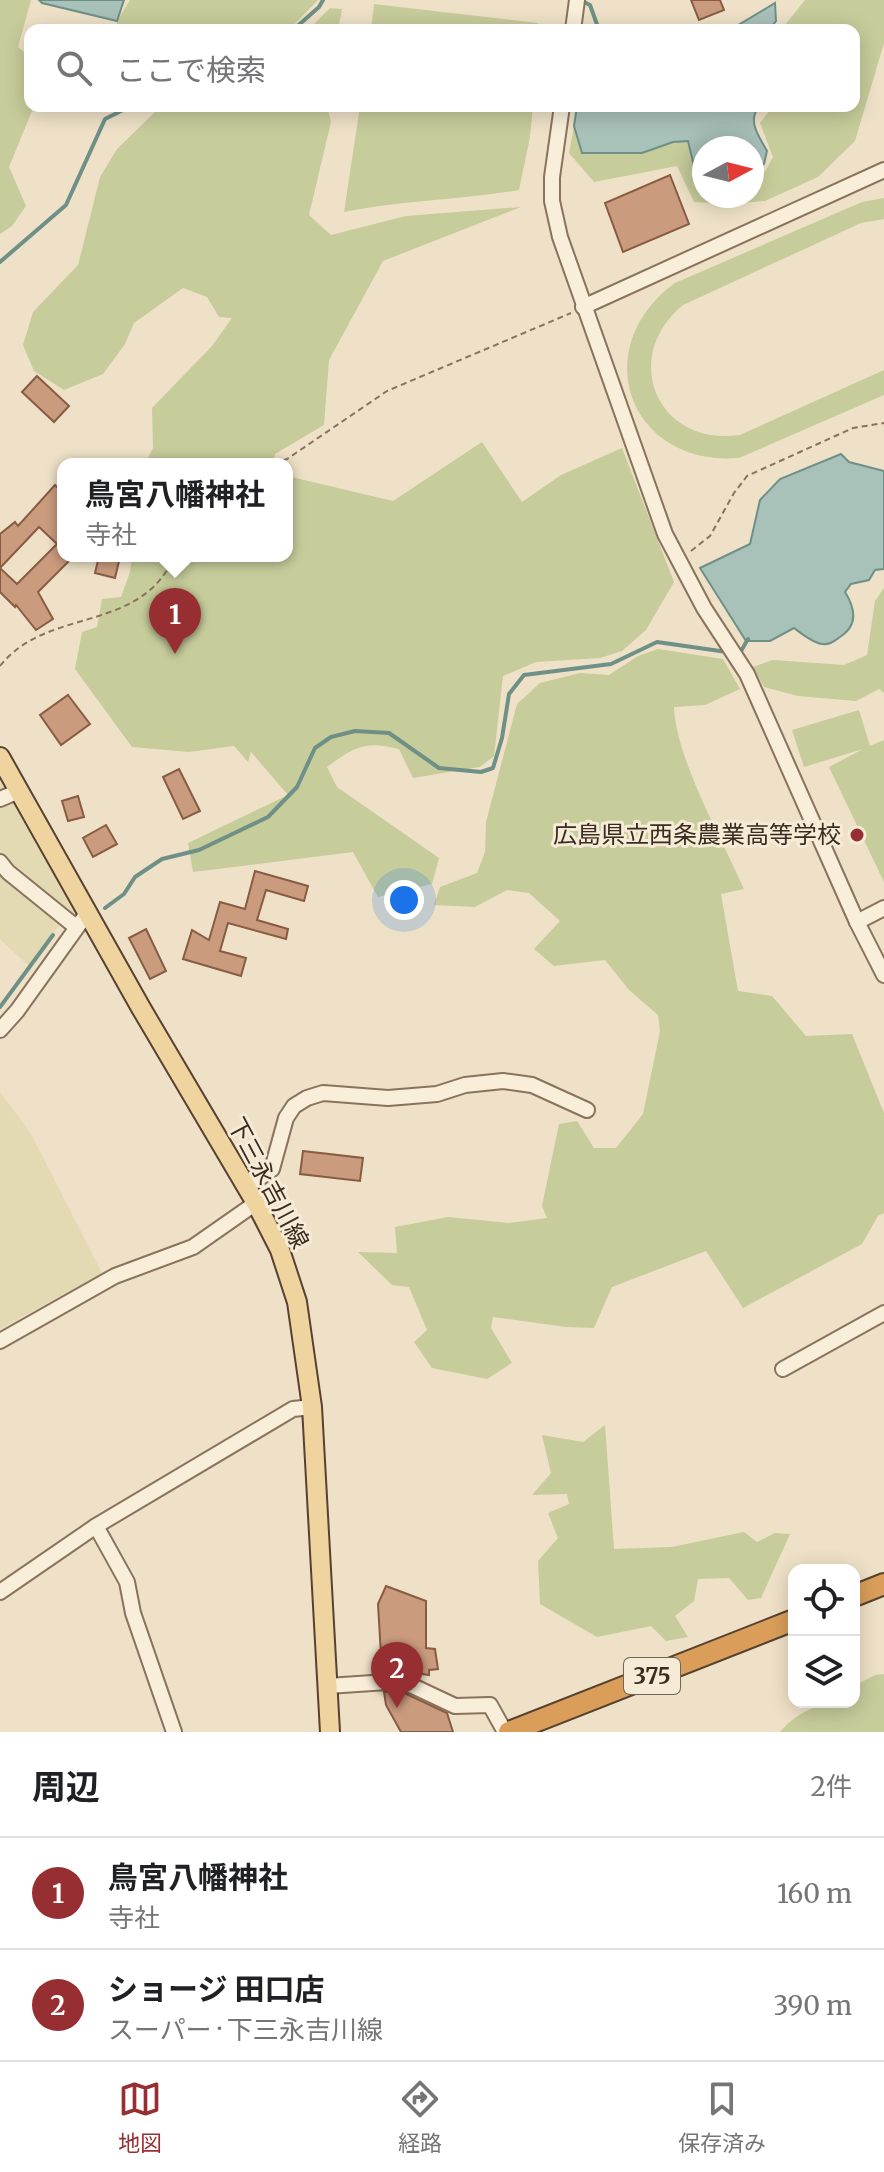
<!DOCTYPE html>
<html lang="ja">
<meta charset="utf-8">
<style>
:root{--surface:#fff;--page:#f6f6f6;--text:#202124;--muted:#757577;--line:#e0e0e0;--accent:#972e32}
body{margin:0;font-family:Merriweather,"Noto Sans JP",serif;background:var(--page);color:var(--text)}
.controls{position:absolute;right:24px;bottom:24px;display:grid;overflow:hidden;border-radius:16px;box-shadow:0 4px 20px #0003}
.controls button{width:72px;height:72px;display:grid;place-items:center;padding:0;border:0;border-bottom:2px solid var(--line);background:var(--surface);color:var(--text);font:40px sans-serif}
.compass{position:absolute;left:692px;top:136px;width:72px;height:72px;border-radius:50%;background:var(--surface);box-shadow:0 4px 20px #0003;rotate:83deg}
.you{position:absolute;left:404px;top:900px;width:28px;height:28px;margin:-20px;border:6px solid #fff;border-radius:50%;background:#1a73e8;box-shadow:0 0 0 12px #1a73e833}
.badge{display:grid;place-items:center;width:52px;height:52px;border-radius:50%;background:var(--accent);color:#fff;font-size:26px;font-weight:700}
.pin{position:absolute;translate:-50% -66px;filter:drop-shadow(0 2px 4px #0008)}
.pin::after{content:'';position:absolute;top:42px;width:28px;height:24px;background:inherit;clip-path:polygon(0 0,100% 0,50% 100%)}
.popup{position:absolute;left:57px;top:458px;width:236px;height:104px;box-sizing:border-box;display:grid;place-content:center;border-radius:16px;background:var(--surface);filter:drop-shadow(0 2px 6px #0005);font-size:26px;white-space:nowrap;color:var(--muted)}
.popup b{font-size:30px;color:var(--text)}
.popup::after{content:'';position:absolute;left:50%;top:100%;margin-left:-16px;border:16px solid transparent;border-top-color:var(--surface)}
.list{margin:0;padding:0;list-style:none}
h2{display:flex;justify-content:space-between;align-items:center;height:104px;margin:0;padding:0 32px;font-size:34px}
h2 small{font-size:26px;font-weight:400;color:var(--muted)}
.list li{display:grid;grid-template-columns:52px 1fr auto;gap:24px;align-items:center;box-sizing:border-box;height:112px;padding:0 32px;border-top:2px solid var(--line)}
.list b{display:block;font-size:30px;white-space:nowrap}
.list p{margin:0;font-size:26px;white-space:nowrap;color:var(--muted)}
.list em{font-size:26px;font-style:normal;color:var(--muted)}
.icon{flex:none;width:44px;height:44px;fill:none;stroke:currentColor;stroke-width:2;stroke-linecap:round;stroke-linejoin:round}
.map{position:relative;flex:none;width:884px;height:1732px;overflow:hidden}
.search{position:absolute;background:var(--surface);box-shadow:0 4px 20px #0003;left:24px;right:24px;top:24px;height:88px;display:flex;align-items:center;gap:20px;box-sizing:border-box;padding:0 28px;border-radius:16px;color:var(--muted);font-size:30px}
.sheet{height:328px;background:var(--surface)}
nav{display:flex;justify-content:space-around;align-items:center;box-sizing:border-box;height:112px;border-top:2px solid var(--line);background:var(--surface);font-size:22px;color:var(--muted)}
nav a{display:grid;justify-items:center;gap:4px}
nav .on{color:var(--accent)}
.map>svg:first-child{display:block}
.farmland{fill:#e3dab4}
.green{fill:#c7cc9b}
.water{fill:#a8c1b9;stroke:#6e9087;stroke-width:2}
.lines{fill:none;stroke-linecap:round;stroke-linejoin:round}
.stream{stroke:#6e9087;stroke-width:4}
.building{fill:#cb9b7e;stroke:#885c43;stroke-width:2}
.minor-casing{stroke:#89735c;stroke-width:18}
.major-casing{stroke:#574130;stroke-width:22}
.highway-casing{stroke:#574130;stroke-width:24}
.path{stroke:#89735c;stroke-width:2;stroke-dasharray:6 4;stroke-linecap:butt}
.minor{stroke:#f8eeda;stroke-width:14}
.major{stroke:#efd4a0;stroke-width:18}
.highway{stroke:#da9e5a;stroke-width:20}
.poi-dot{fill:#972e32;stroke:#f5ebd6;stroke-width:3}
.labels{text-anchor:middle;stroke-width:6;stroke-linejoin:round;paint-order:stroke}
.shield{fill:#f5ebd6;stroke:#726557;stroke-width:2}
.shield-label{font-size:22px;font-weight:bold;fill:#3a2c20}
.poi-label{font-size:24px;fill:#3a2c20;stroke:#f5ebd6;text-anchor:end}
.street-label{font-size:24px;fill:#3a2c20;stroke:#f5ebd6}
</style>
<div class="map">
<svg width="884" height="1732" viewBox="0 0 884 1732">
<rect width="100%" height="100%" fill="#eee1c7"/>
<g class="farmland">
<polygon points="0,768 80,909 57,928 30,967 0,939"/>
<polygon points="0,1092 30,1132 102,1273 0,1329"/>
</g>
<g class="green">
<polygon points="0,0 31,0 18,47 30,57 30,106 34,106 9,167 26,206 12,226 0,234"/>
<polygon points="130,0 318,0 289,30 117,30 117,21"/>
<polygon points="805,0 884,0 884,43 855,141 818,177 765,201 733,204 694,202 677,166 594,182 569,153 574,126 582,153 642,153 673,142 689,141 694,166 704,172 704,196 752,196 752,177 765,172 773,157 760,123 773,106 854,106 854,30 781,30"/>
<polygon points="374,4 538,23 538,30 371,30"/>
<polygon points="330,8 342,9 338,30 308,30"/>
<polygon points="185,106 327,106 331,122 309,215 331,235 406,216 521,207 383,261 329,360 324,425 275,454 273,464 145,464 153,448 152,408 212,346 232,318 219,317 207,297 183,288 134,323 125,344 103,374 64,390 34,371 23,345 33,312 78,265 100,177 117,149 158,109"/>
<path d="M360 106H533L530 137 519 190C461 200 402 200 344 212Z"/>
<path d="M884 198V219L861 223 683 305C619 358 658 447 740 435L884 370V395L739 458C629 467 586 348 675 283L862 202Z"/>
<path d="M482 442 522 502 561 475 622 448 674 582 646 630 622 651 600 658 536 662 503 676 494 756 480 767 413 778 399 749C365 740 354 747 327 767L337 787 439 858 432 884 378 897 353 852 193 872 188 843 288 795 251 752 248 762 234 746 189 752 132 747 75 669 82 632 97 627 102 599 121 597 130 572 132 556H287V476L393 501Z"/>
<polygon points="884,588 884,693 879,689 856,701 798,696 764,687 753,667 772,660 844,665 867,655 875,601"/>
<path d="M658 649 723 659 740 689 705 705 674 707C676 759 722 839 744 889L721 894 738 991 772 996 806 1036 852 1034 884 1113V1213L878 1216 862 1244 743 1308 706 1251 612 1287 594 1328 566 1327 493 1317 491 1328 512 1363 487 1379 432 1368 414 1342 427 1330 409 1287 392 1285 358 1252 397 1253 395 1227 448 1217 509 1223 547 1218 542 1206 559 1124 577 1121 594 1148H616L643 1114 660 1031 658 1015 629 990 605 960 554 966 534 949 560 921 529 893 507 890 475 907 434 905 440 887 477 873 485 852 486 822 517 704 540 683 580 673 609 675 638 656Z"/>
<polygon points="859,710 870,746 884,740 884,882 829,767 863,749 804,767 792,730"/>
<polygon points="605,1425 614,1549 672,1547 744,1532 757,1542 775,1533 790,1534 761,1598 748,1600 729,1578 698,1579 694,1601 675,1616 688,1637 666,1641 651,1626 597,1637 540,1604 538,1561 558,1538 548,1513 569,1504 567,1494 532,1495 551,1473 542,1435 583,1442"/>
<path d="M884 1674V1732H780C801 1708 823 1702 854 1702V1686L875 1675Z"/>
</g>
<g class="water">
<polygon points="39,0 124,0 117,21 42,3"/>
<polygon points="775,3 776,21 769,30 730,30"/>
<path d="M577 106H759C747 122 759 136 767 151L764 164 752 173V148H704V172L694 166 688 141 673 142 642 153H582L574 126Z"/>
<path d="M841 454 849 462 884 471V569L875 570 869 580 851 584 845 592C855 608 859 625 840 637 834 641 830 645 822 644 813 643 802 634 794 628L770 641H746L700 568 750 544 760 500 780 479Z"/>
</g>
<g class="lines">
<g class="stream">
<polyline points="580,0 590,5 599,30"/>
<polyline points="293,30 319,7 323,0"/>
<polyline points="0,262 66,205 105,119 131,106"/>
<polyline points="736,652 741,651 748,639"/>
<polyline points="105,908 124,894 135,877 162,859 199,850 268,817 297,787 315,748 331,737 355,731 389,733 439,768 481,772 493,768 502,738 509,694 524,675 611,664 657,642 727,652"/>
<polyline points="0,1007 53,935"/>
</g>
</g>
<g class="building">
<polygon points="691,0 720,0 724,10 699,20"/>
<polygon points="670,175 689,224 623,252 605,203"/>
<polygon points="37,376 69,406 54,422 22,392"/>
<polygon points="55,485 63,493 63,556 74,556 38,592 53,619 36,630 16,605 15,607 0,592 0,568 17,584 57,544 39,527 0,568 0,534 15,522 18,526"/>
<polygon points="99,556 119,561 115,578 95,573"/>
<polygon points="68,695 90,724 61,745 40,715"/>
<polygon points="179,769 200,811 183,819 163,777"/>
<polygon points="78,796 84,817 68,821 62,801"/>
<polygon points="106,825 117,844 93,857 83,838"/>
<polygon points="255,871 308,886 304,901 266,890 257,920 288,929 286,939 228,923 220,951 246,958 241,976 183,959 192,930 209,940 220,902 245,909"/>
<polygon points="146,929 166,971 150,979 129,938"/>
<polygon points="303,1151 363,1158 360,1181 300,1174"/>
<polygon points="386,1586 426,1601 426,1648 435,1649 438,1669 429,1670 429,1675 402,1671 382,1672 378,1604"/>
<polygon points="400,1691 447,1713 453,1732 401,1732 386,1705 384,1692"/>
</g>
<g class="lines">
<g class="minor-casing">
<g id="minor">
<polyline points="573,30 577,0"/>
<polyline points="562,106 552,177 552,201 560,237 665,534 704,608 747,674 857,922 884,975"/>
<polyline points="583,307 884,170"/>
<polyline points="0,799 19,791"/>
<polyline points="0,862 8,872 76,927"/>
<polyline points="857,922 884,908"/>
<polyline points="0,1030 17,1011 88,912"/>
<polyline points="247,1187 272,1169 286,1118 294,1106 307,1098 323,1093 388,1098 437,1094 465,1085 503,1081 532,1085 587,1110"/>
<polyline points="0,1341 115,1276 193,1247 256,1203"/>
<polyline points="783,1369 884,1313"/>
<polyline points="96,1526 127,1582 133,1613 174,1732"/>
<polyline points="0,1592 96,1526 293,1409 312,1407"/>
<polyline points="328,1686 402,1681 455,1706 490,1705 505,1732"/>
</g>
</g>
<g class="major-casing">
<polyline id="major" points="0,757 141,1008 256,1203 280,1250 297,1302 312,1407 330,1732"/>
</g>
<g class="highway-casing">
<g id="highway">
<polyline points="854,1596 884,1584"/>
<polyline points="509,1732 794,1620"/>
</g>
</g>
<g class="path">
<polyline points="274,464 287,459 387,391 571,313"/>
<polyline points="691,551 710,536 734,493 747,476 853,428 884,423"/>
<path d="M0 666C39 617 107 627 150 590 161 581 169 567 177 556"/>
</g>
<use href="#minor" class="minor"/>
<use href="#major" class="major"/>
<use href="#highway" class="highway"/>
</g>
<circle class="poi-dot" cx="857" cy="835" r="8"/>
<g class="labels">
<rect class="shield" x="624" y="1658" width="56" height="36" rx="6"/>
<g class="shield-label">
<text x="652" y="1684">375</text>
</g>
<g class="poi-label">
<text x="841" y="843">広島県立西条農業高等学校</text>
</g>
<g class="street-label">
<text transform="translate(268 1183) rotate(62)" y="8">下三永吉川線</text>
</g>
</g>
</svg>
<div class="controls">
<button><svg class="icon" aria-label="locate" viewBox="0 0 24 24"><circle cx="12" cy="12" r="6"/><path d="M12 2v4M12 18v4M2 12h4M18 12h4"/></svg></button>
<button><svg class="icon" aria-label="layers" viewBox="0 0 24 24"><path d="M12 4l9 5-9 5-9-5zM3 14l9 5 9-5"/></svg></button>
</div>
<svg class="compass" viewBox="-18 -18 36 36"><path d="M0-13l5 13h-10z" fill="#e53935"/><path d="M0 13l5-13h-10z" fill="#757577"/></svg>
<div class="you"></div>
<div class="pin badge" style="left:175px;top:654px">1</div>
<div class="popup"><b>鳥宮八幡神社</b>寺社</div>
<div class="pin badge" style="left:397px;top:1708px">2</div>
<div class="search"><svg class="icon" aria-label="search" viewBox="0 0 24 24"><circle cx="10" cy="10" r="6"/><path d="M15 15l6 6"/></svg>ここで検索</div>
</div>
<section class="sheet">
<h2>周辺<small>2件</small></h2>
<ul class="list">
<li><span class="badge">1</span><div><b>鳥宮八幡神社</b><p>寺社</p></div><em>160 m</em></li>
<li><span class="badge">2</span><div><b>ショージ 田口店</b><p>スーパー · 下三永吉川線</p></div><em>390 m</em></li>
</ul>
</section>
<nav>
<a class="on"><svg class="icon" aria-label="map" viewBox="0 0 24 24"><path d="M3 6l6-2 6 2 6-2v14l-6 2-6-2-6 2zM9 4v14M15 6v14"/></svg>地図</a>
<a><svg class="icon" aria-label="directions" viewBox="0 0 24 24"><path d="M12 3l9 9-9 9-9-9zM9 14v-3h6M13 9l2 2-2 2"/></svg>経路</a>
<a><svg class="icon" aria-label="saved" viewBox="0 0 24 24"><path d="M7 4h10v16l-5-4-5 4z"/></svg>保存済み</a>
</nav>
